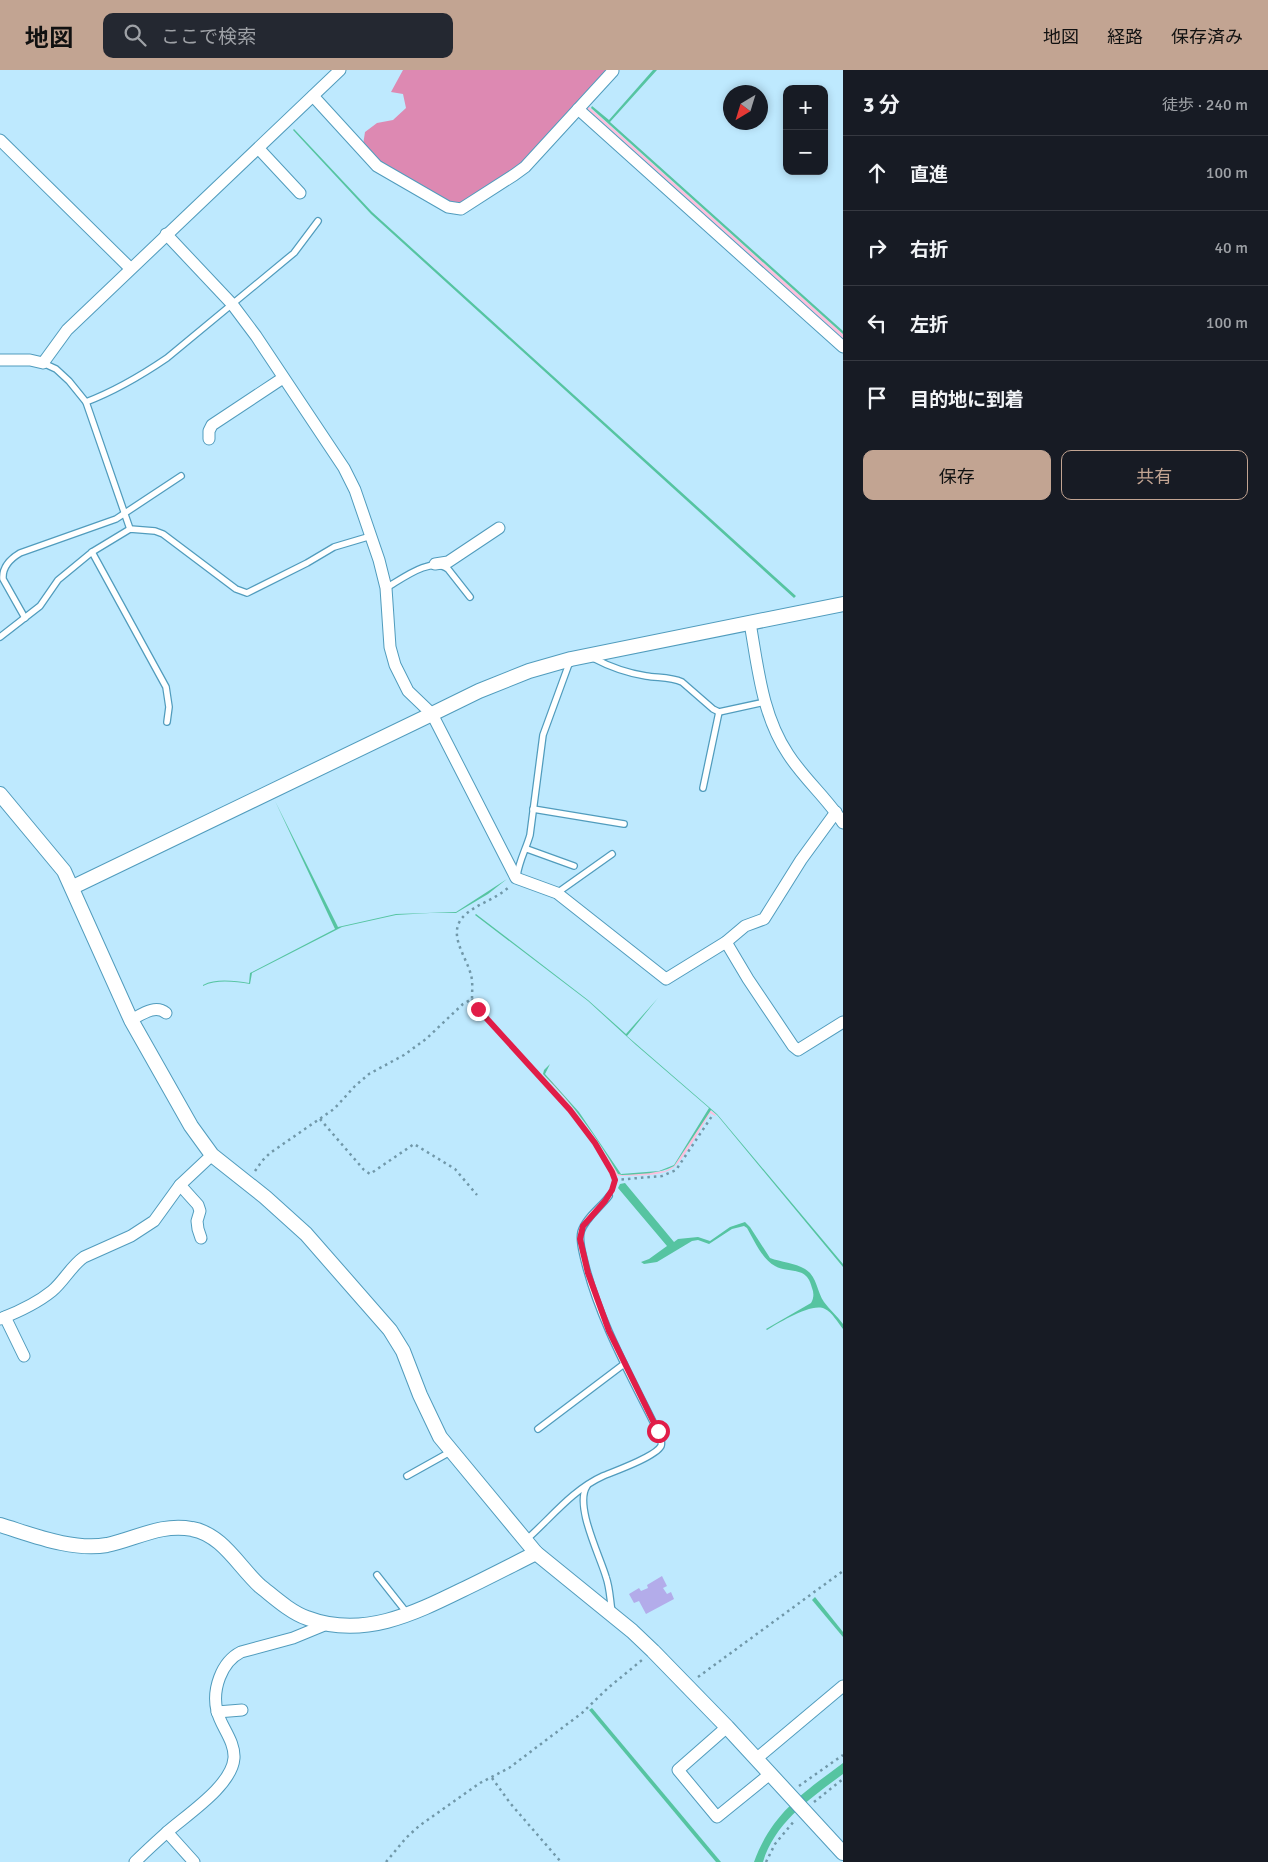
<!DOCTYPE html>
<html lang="ja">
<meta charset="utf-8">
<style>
:root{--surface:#171b24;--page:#242831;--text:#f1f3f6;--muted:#9ea1a6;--line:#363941;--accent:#c2a492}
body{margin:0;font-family:Signika,"Noto Sans JP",sans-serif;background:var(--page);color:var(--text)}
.controls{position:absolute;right:15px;top:15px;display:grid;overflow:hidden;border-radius:10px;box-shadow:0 2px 8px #0003}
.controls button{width:45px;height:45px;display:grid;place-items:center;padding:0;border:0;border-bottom:1px solid var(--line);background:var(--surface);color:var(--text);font:25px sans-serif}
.compass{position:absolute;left:723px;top:15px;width:45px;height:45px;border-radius:50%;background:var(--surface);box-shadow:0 2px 8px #0003;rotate:218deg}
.stop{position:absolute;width:15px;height:15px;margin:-11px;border:4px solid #e11d48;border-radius:50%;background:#fff}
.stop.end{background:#e11d48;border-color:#fff;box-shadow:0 1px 5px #0008}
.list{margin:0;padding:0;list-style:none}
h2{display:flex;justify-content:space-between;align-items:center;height:65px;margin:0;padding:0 20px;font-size:21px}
h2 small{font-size:16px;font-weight:400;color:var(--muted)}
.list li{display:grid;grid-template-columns:32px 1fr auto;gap:15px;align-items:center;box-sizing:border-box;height:75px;padding:0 20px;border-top:1px solid var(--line)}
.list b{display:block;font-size:19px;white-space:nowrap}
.list em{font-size:16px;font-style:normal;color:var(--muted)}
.actions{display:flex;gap:10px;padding:15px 20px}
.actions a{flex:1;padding:11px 0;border:1px solid var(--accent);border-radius:10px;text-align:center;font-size:18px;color:var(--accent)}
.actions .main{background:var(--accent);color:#111}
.icon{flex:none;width:28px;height:28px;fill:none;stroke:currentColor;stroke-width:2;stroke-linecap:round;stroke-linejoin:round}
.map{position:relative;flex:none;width:843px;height:1792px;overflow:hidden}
header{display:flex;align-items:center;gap:30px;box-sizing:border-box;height:70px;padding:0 25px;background:var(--accent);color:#111}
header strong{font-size:24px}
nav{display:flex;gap:28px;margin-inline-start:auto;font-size:18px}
.search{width:350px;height:45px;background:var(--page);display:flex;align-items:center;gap:12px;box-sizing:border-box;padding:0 18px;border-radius:10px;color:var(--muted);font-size:19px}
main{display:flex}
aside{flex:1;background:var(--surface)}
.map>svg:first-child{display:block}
.green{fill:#fcc0dc}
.forest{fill:#dd89b2}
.water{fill:#56c4a1}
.building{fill:#b3acea}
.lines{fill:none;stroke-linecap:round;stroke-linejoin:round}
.service-casing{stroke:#519cbd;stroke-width:8}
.minor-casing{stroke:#519cbd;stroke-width:13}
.tertiary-casing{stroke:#519cbd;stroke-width:16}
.path{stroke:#7198a9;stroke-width:2.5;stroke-dasharray:2.5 4;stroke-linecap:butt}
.service{stroke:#fff;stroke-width:5.5}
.minor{stroke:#fff;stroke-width:11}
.tertiary{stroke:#fff;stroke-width:14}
.route{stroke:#e11d48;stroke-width:6}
</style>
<header>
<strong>地図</strong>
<div class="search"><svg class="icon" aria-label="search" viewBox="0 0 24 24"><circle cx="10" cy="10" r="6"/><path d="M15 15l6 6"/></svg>ここで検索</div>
<nav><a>地図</a><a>経路</a><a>保存済み</a></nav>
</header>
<main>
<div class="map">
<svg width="843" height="1792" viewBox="0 0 843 1792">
<rect width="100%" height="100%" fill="#bee9fe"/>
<g class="green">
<polygon points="587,35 843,264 843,272 586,40 585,37"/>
<path d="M543 1004C550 1008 558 1019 564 1026 585 1050 602 1076 618 1104L622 1105 665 1101 674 1096 710 1040 716 1045 715 1046 710 1043C702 1056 682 1094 670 1100 655 1107 635 1105 619 1106L616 1105C600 1066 571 1035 543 1004Z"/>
</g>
<polygon class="forest" points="403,0 608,0 519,96 460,135 453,133 382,95 363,75 365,62 377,53 393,50 406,38 403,24 391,22"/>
<g class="water">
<polygon points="653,0 657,0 610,52 843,261 843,264 591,38 592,36 609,50"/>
<polygon points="294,59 372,142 796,526 794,528 371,144 293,60"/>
<path d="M275 731 338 857 396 844 456 842 507 809 488 824 456 843H430L396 845 342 857 252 903 250 914C235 912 217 909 203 916V915C216 908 235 911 249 913L250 903 335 859Z"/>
<path d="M476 844 588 930 626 964 658 928 725 879 658 928 627 966 717 1044 843 1194V1197L717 1045 711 1040 674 1096C659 1104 640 1104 622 1105L618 1104C597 1067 573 1034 543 1004L544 1000 550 994 545 1004 579 1042 621 1104 659 1101 674 1095 709 1038 636 975 588 931 475 845Z"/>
<path d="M625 1113 674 1172 678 1169 698 1167 710 1171 730 1157 745 1152 750 1157 770 1188C781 1192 795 1193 805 1199 817 1206 817 1222 824 1232 830 1240 837 1246 843 1254V1259C838 1253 832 1242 825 1239 812 1232 779 1253 767 1260L766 1259 811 1233C814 1228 814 1223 812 1218 807 1195 789 1204 775 1196 762 1189 754 1170 747 1158L744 1156 732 1159 709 1174 698 1170 692 1171 657 1192 644 1194 641 1192 649 1189 667 1176 618 1118 620 1114Z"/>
<polygon points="815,1527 843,1562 843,1567 812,1530"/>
<polygon points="592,1638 721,1792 716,1792 589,1640"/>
<path d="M843 1693V1704C811 1728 775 1752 763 1792H754C772 1743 803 1723 843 1693Z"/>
</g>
<polygon class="building" points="662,1506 667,1516 663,1518 667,1524 671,1522 674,1529 646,1544 639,1531 634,1533 629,1524 639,1518 641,1521 648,1518 647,1515"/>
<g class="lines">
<g class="service-casing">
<g id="service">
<polyline points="43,293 56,299 69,311 86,332 130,459"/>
<path d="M86 332C115 321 142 305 167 288L294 183 318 151"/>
<polyline points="92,482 166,617 169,637 167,652"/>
<path d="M386 518C402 509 431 486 448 499L470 527"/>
<path d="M25 548 3 509C2 497 10 489 20 483L116 449 181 406"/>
<polyline points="0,567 40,536 58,510 92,482 130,459 155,461 163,464 236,519 247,523 307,493 334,477 371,466"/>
<path d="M593 588C610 597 627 603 646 606 658 608 671 607 682 612L713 639 719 642 765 632"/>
<polyline points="703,718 719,642"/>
<polyline points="533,739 624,754"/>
<polyline points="527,779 574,796"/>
<path d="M517 806C519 791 526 779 530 765L543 665 570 591"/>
<polyline points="557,823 612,784"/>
<polyline points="538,1359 624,1294"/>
<polyline points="407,1406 450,1382"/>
<path d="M587 1416C574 1435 600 1486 606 1507 610 1518 610 1530 612 1542"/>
<path d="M526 1470C550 1449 572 1420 603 1406 615 1401 655 1387 661 1376 662 1373 661 1371 661 1368 633 1310 599 1252 584 1189 582 1180 579 1171 581 1162 585 1148 601 1137 609 1126"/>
<polyline points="377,1505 407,1543"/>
</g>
</g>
<g class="minor-casing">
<g id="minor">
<polyline points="313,26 377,96 448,137 461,139 514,105 525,97 613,1 612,0"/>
<polyline points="578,39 843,277"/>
<polyline points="0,70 130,198"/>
<polyline points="259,79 300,123"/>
<polyline points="166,164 232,234 256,266 344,398 355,420 379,490 386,518 390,577 395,595 408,621 432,644 516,808 557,823 666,909 726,872 745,856 764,849 801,790 836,742"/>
<polyline points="0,290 30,290 43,293 67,260 340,0"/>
<polyline points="209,369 209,361 212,355 283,308"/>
<polyline points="435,494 448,492 499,458"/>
<path d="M750 553C758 598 762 645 788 684 804 709 827 728 843 753"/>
<polyline points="726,872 748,909 793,976 798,980 843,952"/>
<path d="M131 950C141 945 155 934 166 943"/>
<polyline points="180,1115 198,1135 200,1141 197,1151 198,1159 201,1168"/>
<polyline points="5,1247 24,1286"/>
<path d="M0 1249C18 1242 36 1234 52 1221 64 1211 71 1196 84 1187L131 1166 154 1151 180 1115 212 1085"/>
<polyline points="217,1642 242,1640"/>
<polyline points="727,1657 678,1700 717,1747 770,1704"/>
<polyline points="756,1689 843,1616"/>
<polyline points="167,1762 194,1792"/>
<path d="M135 1792C145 1782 156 1772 166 1763 186 1745 232 1716 234 1688 235 1671 221 1657 217 1641 212 1620 221 1592 241 1582L293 1568 327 1554"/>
</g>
</g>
<g class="tertiary-casing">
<g id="tertiary">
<polyline points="0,724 64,801 131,950 191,1056 212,1085 265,1127 306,1164 390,1260 403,1281 420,1325 440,1367 536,1483 632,1561 653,1581 727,1657 843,1783"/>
<polyline points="73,817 432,644 479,621 529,601 571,589 843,534"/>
<path d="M0 1455C33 1465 72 1481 107 1475 136 1469 161 1453 192 1459 222 1464 239 1497 260 1516 274 1527 290 1542 307 1548 362 1569 413 1544 462 1520 487 1508 512 1495 536 1483"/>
</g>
</g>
<g class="path">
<path d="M472 929 478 939C491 954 503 968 516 982 536 1003 624 1091 613 1118"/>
<polyline points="320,1049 364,1100 370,1104 414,1074 455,1099 477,1125"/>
<path d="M255 1101 262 1091 270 1083 334 1039 355 1016 369 1004 404 985 426 969 463 934 472 929C472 921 473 912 471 905 466 885 445 862 466 844 479 833 496 829 509 817"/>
<polyline points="615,1110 662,1106 676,1100 712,1046"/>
<polyline points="698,1607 843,1501"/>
<polyline points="492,1708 510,1733 561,1792"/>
<polyline points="799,1716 843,1685"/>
<polyline points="814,1732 843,1709"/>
<polyline points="386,1792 406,1768 419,1756 480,1713 509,1698 582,1643 608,1618 642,1590"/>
<polyline points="766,1792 775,1774 795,1750"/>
</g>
<use href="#service" class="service"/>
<use href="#minor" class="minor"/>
<use href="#tertiary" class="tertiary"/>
</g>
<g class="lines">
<polyline class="route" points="478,939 570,1040 595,1073 612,1102 615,1110 612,1120 605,1131 583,1156 580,1169 588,1203 609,1261 658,1361"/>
</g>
</svg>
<div class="controls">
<button>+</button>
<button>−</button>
</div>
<svg class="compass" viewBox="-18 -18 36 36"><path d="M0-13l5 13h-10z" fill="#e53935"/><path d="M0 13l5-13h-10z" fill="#9ea1a6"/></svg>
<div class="stop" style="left:658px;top:1361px"></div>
<div class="stop end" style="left:478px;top:939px"></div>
</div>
<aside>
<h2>3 分<small>徒歩 · 240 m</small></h2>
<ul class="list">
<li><svg class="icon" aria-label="ahead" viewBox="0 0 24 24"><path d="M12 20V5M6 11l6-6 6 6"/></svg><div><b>直進</b></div><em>100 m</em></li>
<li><svg class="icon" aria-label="right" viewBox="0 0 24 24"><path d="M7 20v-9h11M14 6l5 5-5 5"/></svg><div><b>右折</b></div><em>40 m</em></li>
<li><svg class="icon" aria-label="left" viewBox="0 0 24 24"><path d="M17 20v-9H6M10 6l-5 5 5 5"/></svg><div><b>左折</b></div><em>100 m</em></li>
<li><svg class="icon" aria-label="arrive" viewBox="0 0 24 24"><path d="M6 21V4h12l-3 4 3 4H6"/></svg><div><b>目的地に到着</b></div></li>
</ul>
<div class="actions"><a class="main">保存</a><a>共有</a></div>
</aside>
</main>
